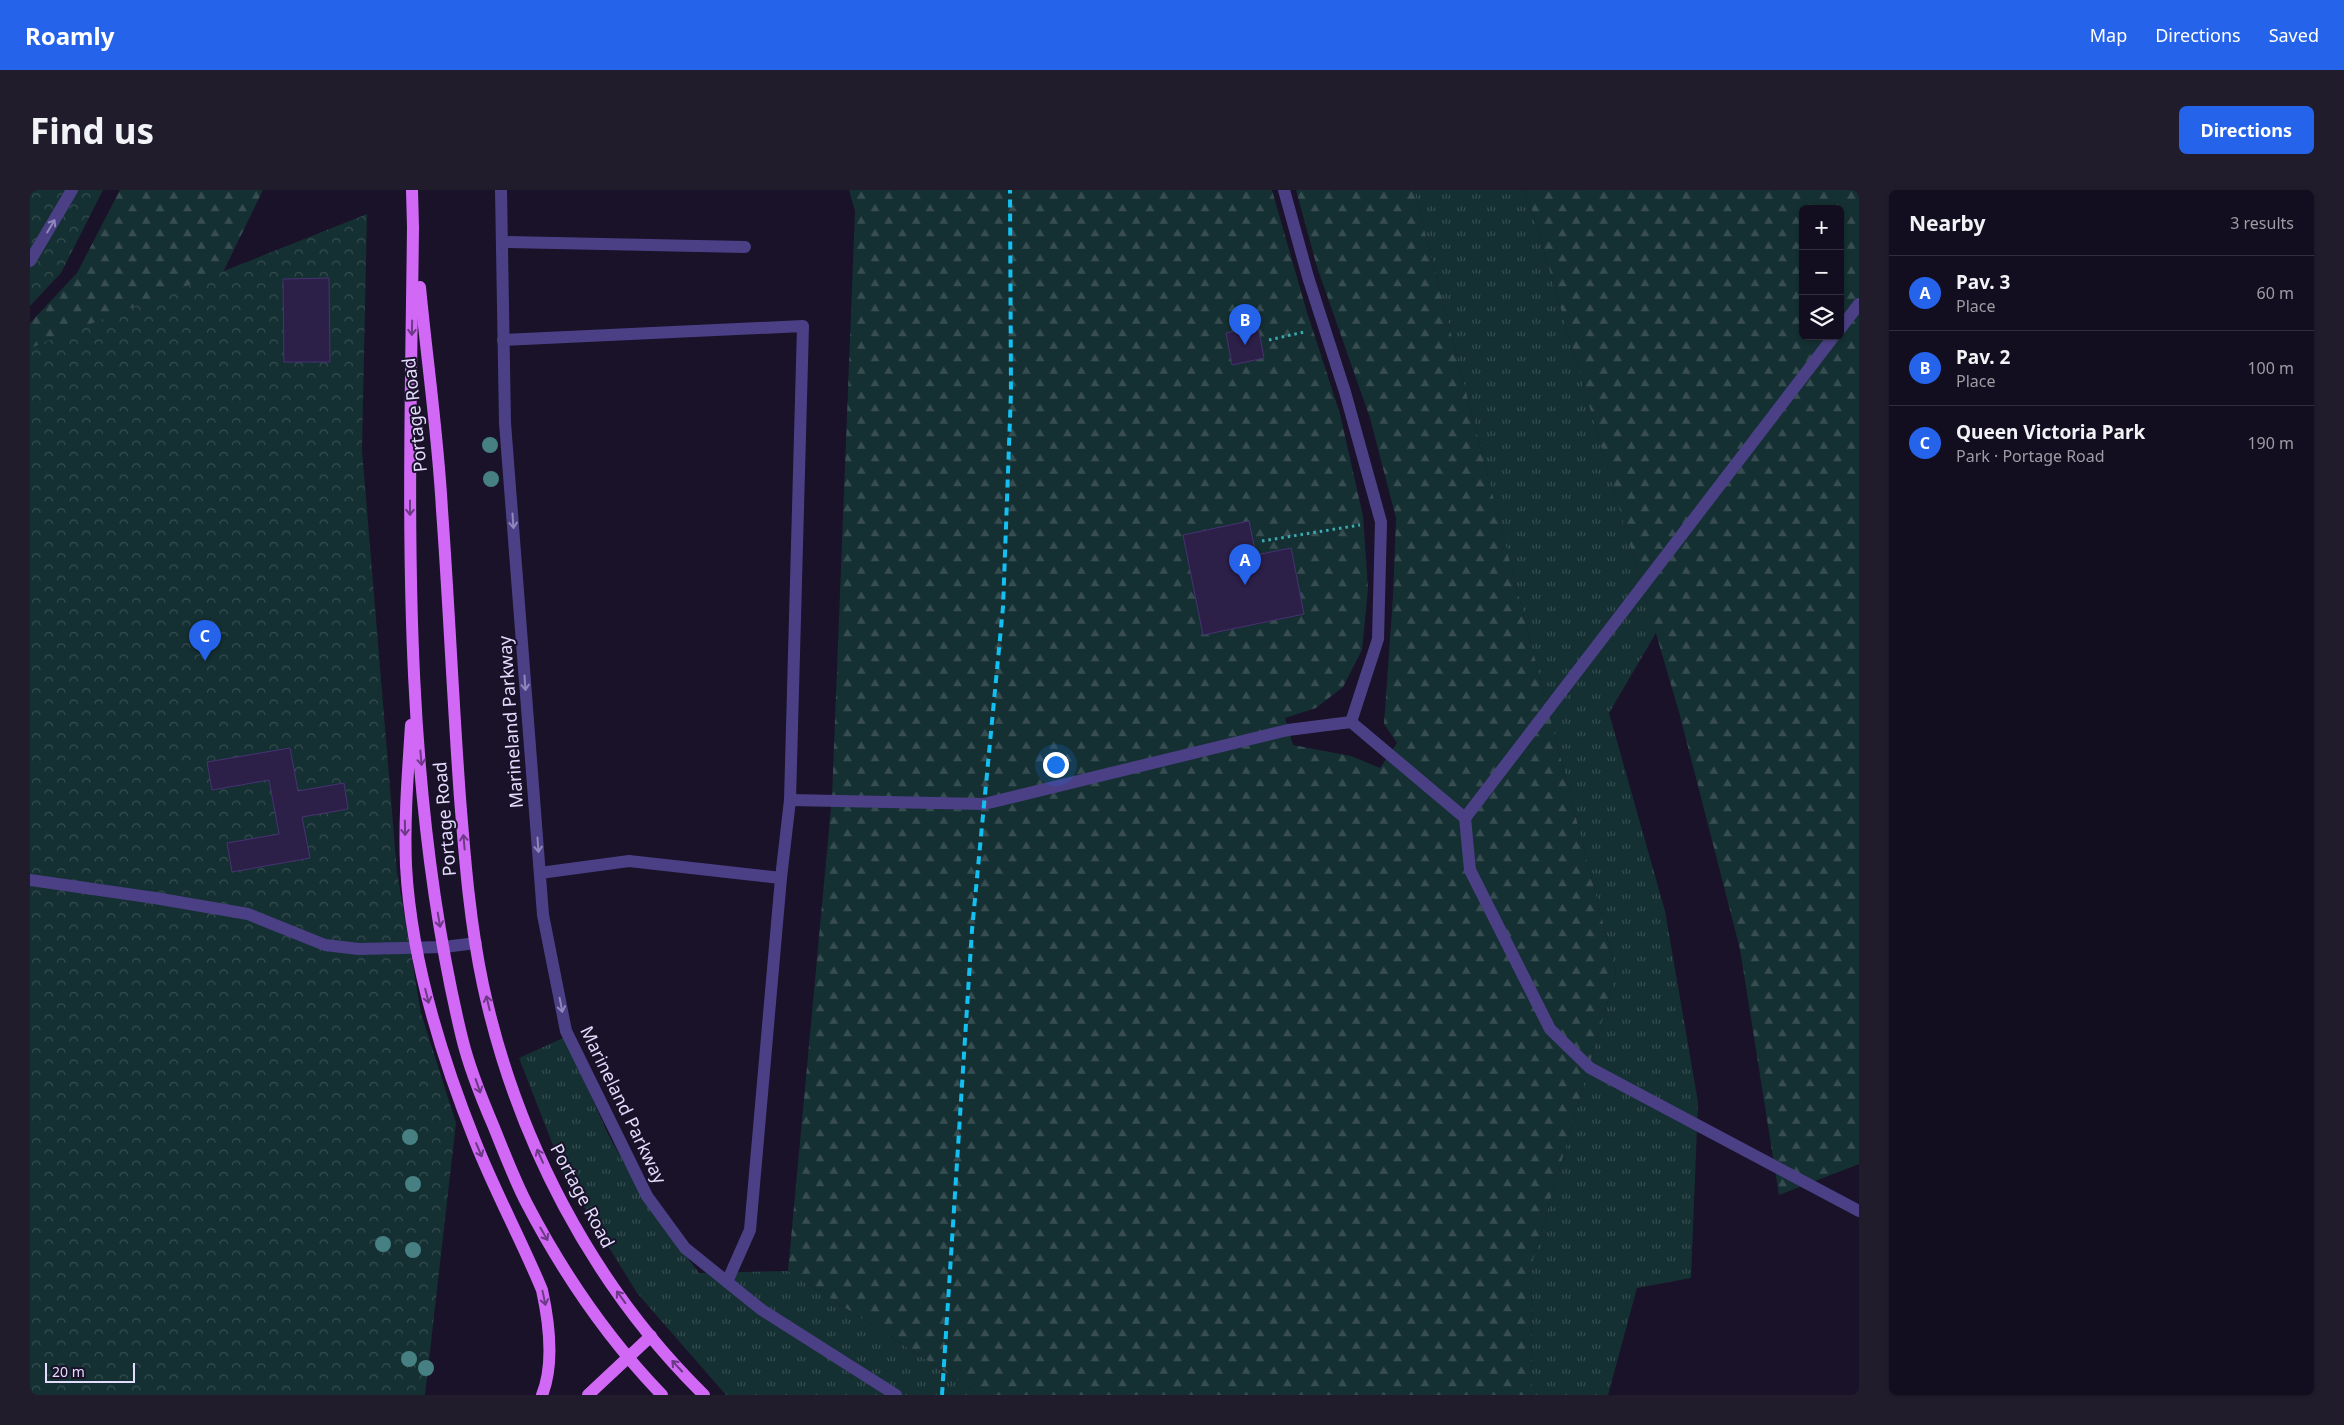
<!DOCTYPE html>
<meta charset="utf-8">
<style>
:root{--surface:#130e1f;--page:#201c2c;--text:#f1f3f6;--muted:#9d9ca4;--line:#322e3d;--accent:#2563eb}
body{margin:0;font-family:"Noto Sans",sans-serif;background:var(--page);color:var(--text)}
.controls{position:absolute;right:15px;top:15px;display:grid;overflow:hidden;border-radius:8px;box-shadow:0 1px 4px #0004}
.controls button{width:45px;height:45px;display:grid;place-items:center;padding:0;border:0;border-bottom:1px solid var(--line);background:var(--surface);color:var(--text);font:25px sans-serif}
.scale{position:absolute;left:15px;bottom:12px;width:90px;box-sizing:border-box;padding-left:5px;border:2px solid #e3dcfd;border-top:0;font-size:14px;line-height:18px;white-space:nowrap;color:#e3dcfd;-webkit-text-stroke:4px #191229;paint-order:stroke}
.you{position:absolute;left:1025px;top:574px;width:18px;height:18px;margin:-12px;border:4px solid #fff;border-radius:50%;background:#1a73e8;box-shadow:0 0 0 8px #1a73e833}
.badge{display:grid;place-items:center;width:32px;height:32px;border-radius:50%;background:var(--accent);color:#fff;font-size:16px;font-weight:700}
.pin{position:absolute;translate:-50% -41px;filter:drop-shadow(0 1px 2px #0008)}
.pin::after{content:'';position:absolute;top:26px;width:18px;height:15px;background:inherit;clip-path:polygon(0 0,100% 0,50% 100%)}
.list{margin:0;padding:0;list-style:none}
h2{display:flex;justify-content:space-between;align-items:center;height:65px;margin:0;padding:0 20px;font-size:21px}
h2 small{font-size:16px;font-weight:400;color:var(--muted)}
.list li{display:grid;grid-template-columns:32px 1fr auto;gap:15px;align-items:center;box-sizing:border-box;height:75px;padding:0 20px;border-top:1px solid var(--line)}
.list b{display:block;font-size:19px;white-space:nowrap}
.list p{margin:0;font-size:16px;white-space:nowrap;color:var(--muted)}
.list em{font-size:16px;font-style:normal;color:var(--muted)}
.icon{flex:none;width:28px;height:28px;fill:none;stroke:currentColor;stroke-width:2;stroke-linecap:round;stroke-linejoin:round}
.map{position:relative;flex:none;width:1829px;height:1205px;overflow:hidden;border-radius:8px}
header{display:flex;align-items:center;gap:30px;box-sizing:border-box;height:70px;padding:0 25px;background:var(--accent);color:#fff}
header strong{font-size:24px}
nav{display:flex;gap:28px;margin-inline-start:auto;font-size:18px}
.intro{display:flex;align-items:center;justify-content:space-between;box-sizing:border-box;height:120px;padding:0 30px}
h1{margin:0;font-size:35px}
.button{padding:12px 22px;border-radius:8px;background:var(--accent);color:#fff;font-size:18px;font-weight:700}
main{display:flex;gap:30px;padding:0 30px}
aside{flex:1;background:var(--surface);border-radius:8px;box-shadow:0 1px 4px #0004}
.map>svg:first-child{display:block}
.grass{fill:url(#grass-tufts)}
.forest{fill:url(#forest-firs);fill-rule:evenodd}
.park{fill:url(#park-crowns)}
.building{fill:#2c1f48;stroke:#473373}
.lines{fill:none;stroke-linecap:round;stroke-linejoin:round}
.path{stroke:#38adb4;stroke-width:3;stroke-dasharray:2.5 4;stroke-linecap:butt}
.minor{stroke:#4b4085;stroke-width:12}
.major{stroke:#d269f6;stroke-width:12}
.rail{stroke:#14c0f1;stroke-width:4;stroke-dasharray:8 6;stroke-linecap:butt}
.tree{fill:#468082}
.oneway{stroke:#8f86bb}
.oneway2{stroke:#6c3985}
.labels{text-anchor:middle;stroke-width:4;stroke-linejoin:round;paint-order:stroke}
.street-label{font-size:18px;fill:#e3dcfd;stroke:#191229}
</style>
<header>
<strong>Roamly</strong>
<nav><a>Map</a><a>Directions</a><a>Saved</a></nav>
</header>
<div class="intro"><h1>Find us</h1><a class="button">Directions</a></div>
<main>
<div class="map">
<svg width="1829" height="1205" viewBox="0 0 1829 1205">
<defs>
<pattern id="grass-tufts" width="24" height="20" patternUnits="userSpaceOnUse" patternTransform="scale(1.25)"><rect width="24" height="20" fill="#153032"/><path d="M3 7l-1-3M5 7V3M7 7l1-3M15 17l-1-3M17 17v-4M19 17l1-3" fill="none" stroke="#374d51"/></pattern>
<pattern id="forest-firs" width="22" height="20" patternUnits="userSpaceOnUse" patternTransform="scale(1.25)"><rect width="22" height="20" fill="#153032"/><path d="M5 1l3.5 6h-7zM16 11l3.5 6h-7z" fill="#374d51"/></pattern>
<pattern id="park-crowns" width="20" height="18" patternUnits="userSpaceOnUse" patternTransform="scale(1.25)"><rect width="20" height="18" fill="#153032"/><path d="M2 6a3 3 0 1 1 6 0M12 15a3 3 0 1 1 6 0" fill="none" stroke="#374d51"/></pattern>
</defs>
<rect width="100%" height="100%" fill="#191229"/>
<g class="grass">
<polygon points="1384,0 1496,0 1626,443 1579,523 1635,721 1668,912 1661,1088 1607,1098 1578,1205 1502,1205 1501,1077 1586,783"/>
<polygon points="535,847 578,944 620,1019 669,1083 758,1081 951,1205 696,1205 607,1103 535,986 489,868"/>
</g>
<g class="forest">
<polygon points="90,0 233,0 180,109 0,355 0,133 47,83"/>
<path d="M819 0H1242L1276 119 1310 224 1333 326 1338 399 1332 460 1313 497 1286 518 1255 528 1263 555 1321 566 1350 578 1367 553 1354 534 1363 406 1366 328 1340 228 1287 77 1266 0H1384L1586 783 1501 1077 1502 1205H951L758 1081 802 607 825 21ZM1227 136 1234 168 1202 175 1196 143ZM1219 332 1226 365 1261 358 1274 424 1173 445 1153 345Z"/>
<path d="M1496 0H1829V974L1749 1005 1710 759 1649 522ZM1773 19H1810V146H1773Z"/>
</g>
<g class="park">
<polygon points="0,0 73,0 31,83 0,116"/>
<polygon points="337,24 332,260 367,682 391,823 426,933 395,1205 0,1205 0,158"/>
</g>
<g class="building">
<polygon points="299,88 300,172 254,172 253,89"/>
<polygon points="1228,136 1234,168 1202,175 1196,143"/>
<polygon points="1219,331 1226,365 1261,358 1274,424 1173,445 1153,345"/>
<polygon points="260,558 268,601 314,593 318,619 272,627 280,668 202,682 197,653 249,644 239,590 182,600 177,572"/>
</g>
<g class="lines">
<g class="path">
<polyline points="1239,150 1274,142"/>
<polyline points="1232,351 1330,335"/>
</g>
<g class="minor">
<polyline points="471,0 475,233 513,725 536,841 617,1006 655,1058 732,1120 866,1205"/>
<polyline points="1254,0 1278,87 1315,202 1351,332 1348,449 1321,532"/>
<polyline points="472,52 715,57"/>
<polyline points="0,71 42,0"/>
<polyline points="1810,139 1829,114"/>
<polyline points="473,150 773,136 760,610 751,688 720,1040 697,1092"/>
<polyline points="760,610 954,614 1258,540 1321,532 1435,628 1440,680 1520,839 1560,878 1829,1021"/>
<polyline points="1435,628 1804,146"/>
<polyline points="510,683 599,671 751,688"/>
<polyline points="0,690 125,708 218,724 295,755 329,759 414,757 446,753"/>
</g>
<g class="major">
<path d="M382 0 383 37C380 307 368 583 432 848 439 877 451 907 463 935 474 962 484 989 497 1014 533 1083 578 1149 632 1205"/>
<path d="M390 97C397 171 408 245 412 320 419 416 423 512 430 608 435 671 440 734 453 795 486 948 562 1095 674 1205"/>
<path d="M381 535C378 582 374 629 376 676 381 767 411 866 445 951 465 1002 491 1049 512 1100 519 1132 525 1173 512 1205"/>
<polyline points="558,1205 621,1146"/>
</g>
<polyline class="rail" points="912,1205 942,740 973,417 981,202 980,0"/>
</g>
<g class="tree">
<circle cx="460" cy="255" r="8"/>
<circle cx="461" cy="289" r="8"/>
<circle cx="380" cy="947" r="8"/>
<circle cx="383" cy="994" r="8"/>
<circle cx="353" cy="1054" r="8"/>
<circle cx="383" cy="1060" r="8"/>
<circle cx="379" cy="1169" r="8"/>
<circle cx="396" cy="1178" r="8"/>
</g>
<defs><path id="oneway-shaft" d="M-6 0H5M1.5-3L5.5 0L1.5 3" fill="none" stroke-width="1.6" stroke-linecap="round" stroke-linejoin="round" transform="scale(1.25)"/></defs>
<g class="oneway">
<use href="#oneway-shaft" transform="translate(21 36) rotate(-59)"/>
<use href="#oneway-shaft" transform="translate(483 331) rotate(86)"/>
<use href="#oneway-shaft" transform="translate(495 493) rotate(86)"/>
<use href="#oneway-shaft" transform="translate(508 655) rotate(86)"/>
<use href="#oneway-shaft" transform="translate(531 815) rotate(79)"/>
</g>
<g class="oneway2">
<use href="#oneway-shaft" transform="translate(382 138) rotate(91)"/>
<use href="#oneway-shaft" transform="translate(380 318) rotate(90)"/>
<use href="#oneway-shaft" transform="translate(391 568) rotate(85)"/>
<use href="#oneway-shaft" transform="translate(375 638) rotate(89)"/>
<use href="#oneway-shaft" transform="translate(434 652) rotate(-95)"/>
<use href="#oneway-shaft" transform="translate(409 730) rotate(80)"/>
<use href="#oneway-shaft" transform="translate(397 806) rotate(76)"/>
<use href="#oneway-shaft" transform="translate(458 813) rotate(-103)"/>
<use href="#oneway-shaft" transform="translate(448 896) rotate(71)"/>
<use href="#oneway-shaft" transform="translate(449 960) rotate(67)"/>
<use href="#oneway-shaft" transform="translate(510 966) rotate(-114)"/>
<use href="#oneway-shaft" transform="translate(514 1044) rotate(60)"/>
<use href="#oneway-shaft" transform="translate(591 1107) rotate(-126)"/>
<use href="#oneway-shaft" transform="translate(514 1108) rotate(78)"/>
<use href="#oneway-shaft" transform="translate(647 1176) rotate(-133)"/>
</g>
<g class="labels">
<g class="street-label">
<text transform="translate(385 225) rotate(-96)" y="6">Portage Road</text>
<text transform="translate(481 532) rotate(-94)" y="6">Marineland Parkway</text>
<text transform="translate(415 629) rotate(-95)" y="6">Portage Road</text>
<text transform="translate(593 915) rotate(64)" y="6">Marineland Parkway</text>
<text transform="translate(552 1006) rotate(62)" y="6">Portage Road</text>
</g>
</g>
</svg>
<div class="controls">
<button>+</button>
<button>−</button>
<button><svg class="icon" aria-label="layers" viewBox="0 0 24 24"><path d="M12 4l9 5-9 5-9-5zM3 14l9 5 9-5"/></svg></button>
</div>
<div class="scale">20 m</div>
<div class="you"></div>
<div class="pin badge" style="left:1215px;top:395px">A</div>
<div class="pin badge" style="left:1215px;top:155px">B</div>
<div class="pin badge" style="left:175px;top:471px">C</div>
</div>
<aside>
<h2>Nearby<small>3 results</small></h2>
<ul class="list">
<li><span class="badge">A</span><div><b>Pav. 3</b><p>Place</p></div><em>60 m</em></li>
<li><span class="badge">B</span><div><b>Pav. 2</b><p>Place</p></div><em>100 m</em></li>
<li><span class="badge">C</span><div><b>Queen Victoria Park</b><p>Park · Portage Road</p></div><em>190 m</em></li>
</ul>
</aside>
</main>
